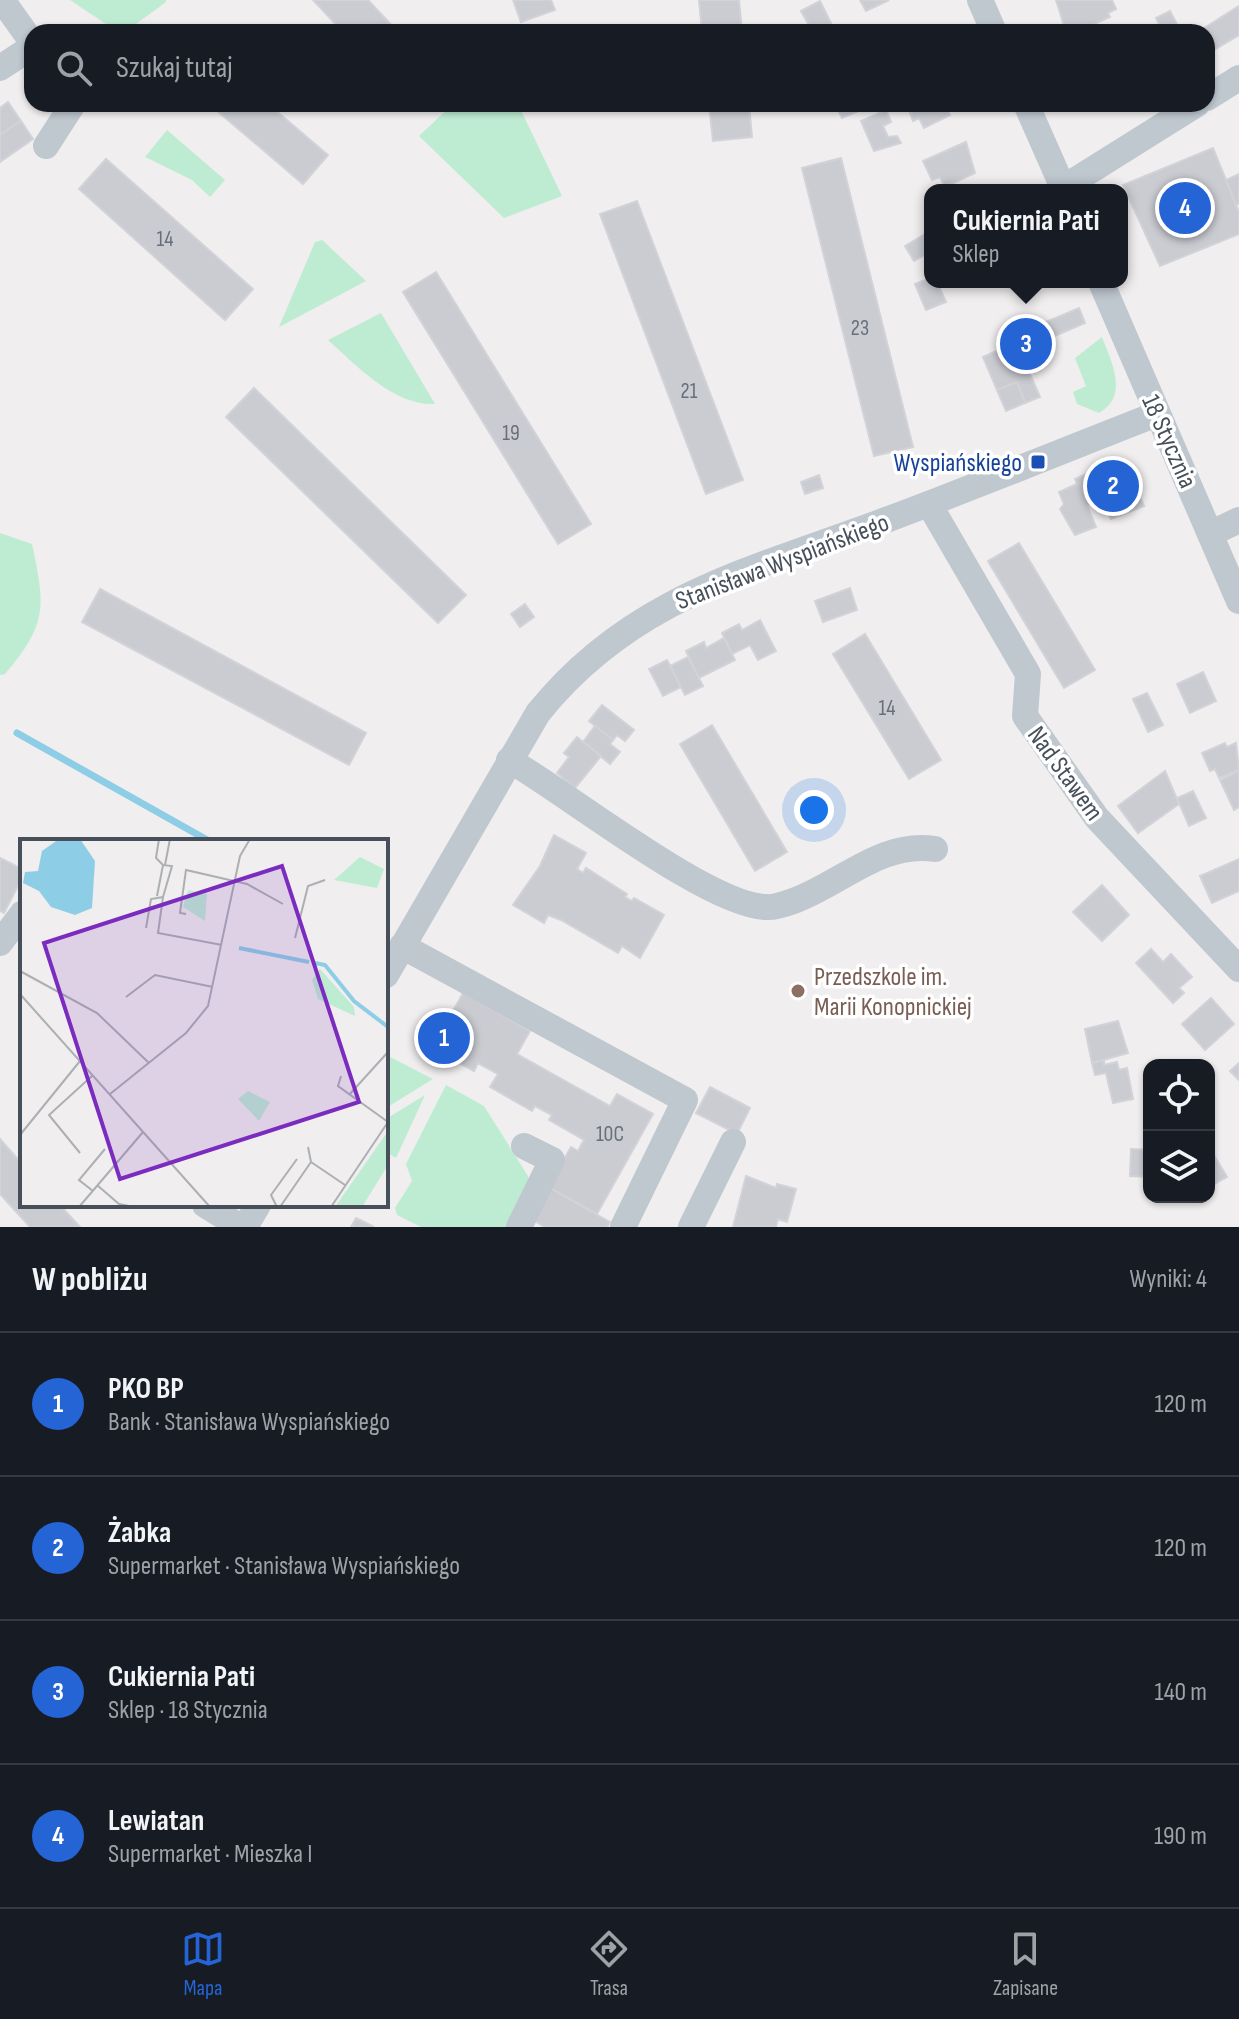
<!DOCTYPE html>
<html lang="pl">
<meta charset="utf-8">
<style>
:root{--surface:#171b24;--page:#20242c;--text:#f1f3f6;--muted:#9ea1a6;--line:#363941;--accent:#2464d4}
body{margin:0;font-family:"Sofia Sans Condensed",sans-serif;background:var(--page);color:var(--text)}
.controls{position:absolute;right:24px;bottom:24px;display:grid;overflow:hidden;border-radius:16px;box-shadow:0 2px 6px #0004}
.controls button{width:72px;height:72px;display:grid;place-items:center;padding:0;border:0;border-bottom:2px solid var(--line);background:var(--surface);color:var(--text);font:40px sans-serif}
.you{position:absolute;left:814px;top:810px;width:28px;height:28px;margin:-20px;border:6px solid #fff;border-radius:50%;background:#1a73e8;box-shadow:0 0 0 12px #1a73e833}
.badge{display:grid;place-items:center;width:52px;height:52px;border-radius:50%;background:var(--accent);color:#fff;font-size:26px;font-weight:700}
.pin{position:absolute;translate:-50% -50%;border:4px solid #fff;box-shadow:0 2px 8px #0006}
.popup{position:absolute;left:924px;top:184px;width:204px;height:104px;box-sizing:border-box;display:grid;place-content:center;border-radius:16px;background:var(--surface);filter:drop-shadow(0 2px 6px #0005);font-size:26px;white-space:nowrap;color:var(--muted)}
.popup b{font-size:30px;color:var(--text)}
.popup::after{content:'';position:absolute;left:50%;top:100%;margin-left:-16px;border:16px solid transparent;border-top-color:var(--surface)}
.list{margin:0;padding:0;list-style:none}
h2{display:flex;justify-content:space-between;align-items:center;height:104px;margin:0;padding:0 32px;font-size:34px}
h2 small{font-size:26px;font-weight:400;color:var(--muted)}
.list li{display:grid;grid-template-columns:52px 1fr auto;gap:24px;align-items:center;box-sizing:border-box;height:144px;padding:0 32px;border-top:2px solid var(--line)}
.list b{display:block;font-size:30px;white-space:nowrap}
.list p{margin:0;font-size:26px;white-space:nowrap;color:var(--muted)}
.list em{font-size:26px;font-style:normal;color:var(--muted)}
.icon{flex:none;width:44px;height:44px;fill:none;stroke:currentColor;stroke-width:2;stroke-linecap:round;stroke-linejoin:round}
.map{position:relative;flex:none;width:1239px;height:1227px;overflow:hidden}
.search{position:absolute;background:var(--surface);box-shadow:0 2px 6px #0004;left:24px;right:24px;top:24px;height:88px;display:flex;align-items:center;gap:20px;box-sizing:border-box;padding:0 28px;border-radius:24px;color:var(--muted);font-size:30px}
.sheet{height:680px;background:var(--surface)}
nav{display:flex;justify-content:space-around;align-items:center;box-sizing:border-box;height:112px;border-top:2px solid var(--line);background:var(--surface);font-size:22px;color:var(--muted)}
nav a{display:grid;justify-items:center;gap:4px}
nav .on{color:var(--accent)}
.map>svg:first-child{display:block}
.green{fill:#beecd3}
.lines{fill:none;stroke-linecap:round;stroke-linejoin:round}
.stream{stroke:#8ecde6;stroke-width:7}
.building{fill:#cbccd2;stroke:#d2d3d9;stroke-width:2}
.minor{stroke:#bfc7cf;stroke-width:26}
.transit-dot{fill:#1a4fb4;stroke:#fff;stroke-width:3}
.education-dot{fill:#8d6e63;stroke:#fff;stroke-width:3}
.labels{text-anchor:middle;stroke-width:7;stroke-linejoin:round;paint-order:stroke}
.number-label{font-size:22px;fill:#686f78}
.street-label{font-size:26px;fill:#47505a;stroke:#fff}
.transit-label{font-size:26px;fill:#164399;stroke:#fff;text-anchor:end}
.education-label{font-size:26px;fill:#785e54;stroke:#fff;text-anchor:start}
.inset-river{fill:none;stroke:#8ecde6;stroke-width:4}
.inset-road{fill:none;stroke:#acafb3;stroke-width:2}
.view{fill:#7b2cbf;fill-opacity:0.15;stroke:#7b2cbf;stroke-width:4}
.inset-edge{fill:none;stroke:#47505a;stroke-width:4}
</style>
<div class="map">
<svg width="1239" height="1227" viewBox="0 0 1239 1227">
<rect width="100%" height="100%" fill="#f0eeee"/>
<g class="green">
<polygon points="70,0 166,0 166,2 125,32 118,32"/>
<polygon points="453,104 518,104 562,196 504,218 419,136"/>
<polygon points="167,130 225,180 210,197 192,180 145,157"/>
<polygon points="322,240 366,281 279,327 315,242"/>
<path d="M381 313 435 404C394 406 357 366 328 340Z"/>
<path d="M1102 337C1111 361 1130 396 1099 413L1077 404 1073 392 1086 386 1075 358Z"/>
<path d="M0 533 32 544C45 606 48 623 5 674L0 675Z"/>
<polygon points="388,1056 433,1079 386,1108 386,1059"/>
<polygon points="446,1085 484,1106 528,1176 530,1186 509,1227 421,1227 397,1215 395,1208 412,1181 406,1164"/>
<polygon points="425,1095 396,1158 386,1152 386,1119"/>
</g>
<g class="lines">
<polyline class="stream" points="17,733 209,841"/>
</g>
<g class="building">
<polygon points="313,0 368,0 398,32 343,32"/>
<polygon points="513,0 551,0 555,10 521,22"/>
<polygon points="699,0 739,0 742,32 702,32"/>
<polygon points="860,0 889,0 866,11"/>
<polygon points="1056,0 1112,0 1116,9 1108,13 1110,17 1076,32 1066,32"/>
<polygon points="820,1 833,27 813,32 801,11"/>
<polygon points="1239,6 1239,35 1207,54 1207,32 1198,32"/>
<polygon points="1170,11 1181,32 1163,32 1156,18"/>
<polygon points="8,102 21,121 0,135 0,108"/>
<polygon points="209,104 268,104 328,155 303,184"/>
<polygon points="709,104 749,104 752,137 713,141"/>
<polygon points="835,104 858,104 861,110 842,118"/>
<polygon points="913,104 948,104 945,105 950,115 924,128 919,118 913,121 910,113 916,110"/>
<polygon points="886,110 891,122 883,126 888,137 897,136 901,143 874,151 861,121"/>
<polygon points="21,121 33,139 0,162 0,135"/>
<polygon points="966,142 975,173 945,187 940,177 932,180 923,161"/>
<polygon points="1213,148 1239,212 1239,234 1160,266 1123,185"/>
<polygon points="841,158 913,447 874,456 802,168"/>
<polygon points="106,159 253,289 225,320 79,189"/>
<polygon points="1239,174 1239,203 1236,205 1226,180"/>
<polygon points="637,201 743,480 706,494 600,214"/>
<polygon points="930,231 930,252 914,261 905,246"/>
<polygon points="436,272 591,524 558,544 403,292"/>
<polygon points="930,278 930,282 937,282 946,302 926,310 915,284"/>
<polygon points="1079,308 1085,323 1022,350 1015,335"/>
<polygon points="1016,342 1040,397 1025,403 1017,382 997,390 983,357"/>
<polygon points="1017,382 1025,403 1006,411 997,390"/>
<polygon points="254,388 466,595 438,623 226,417"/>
<polygon points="1115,470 1117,479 1131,476 1144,506 1111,519 1100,499 1087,505 1096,527 1075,535 1060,509 1064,504 1059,492 1077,484 1075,479 1093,471 1097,477"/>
<polygon points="819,475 823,488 805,494 801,482"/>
<polygon points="1019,543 1095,670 1064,688 988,561"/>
<polygon points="850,588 857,610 823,622 815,601"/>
<polygon points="100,589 366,733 349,765 82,622"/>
<polygon points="525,604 534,617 520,627 511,614"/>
<polygon points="760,620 776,651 758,660 750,645 732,654 722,633 739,624 742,630"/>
<polygon points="865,634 941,760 909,779 833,654"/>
<polygon points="724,638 735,660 699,678 686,651 704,642 706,648"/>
<polygon points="688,657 703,686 685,695 670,666"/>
<polygon points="667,660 681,687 663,696 649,669"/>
<polygon points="1203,672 1216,701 1190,713 1177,684"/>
<polygon points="1147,693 1163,725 1148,732 1133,699"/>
<polygon points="602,705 634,730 625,741 617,735 613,740 589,721"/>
<polygon points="712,725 787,852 755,871 680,744"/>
<polygon points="595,726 613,740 610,744 620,752 610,764 583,742"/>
<polygon points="577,737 601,756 575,788 557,773 569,757 564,753"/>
<polygon points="1225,743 1227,747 1236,743 1239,770 1219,778 1215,769 1210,771 1202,753"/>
<polygon points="1165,771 1179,804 1138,833 1118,806"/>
<polygon points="1239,771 1239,807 1234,810 1220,780"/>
<polygon points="1193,791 1206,818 1189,826 1177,798"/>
<polygon points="554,835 586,853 577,869 583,873 586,868 627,894 625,897 632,901 634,898 664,915 640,958 622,946 618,953 561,920 548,915 544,923 513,905 540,866"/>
<polygon points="0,858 22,869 22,878 4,913 0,911"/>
<polygon points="1239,859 1239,891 1212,903 1200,876"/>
<polygon points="1102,885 1129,915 1102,941 1073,912"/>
<polygon points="1151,949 1163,962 1171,954 1192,977 1179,988 1184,993 1173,1003 1136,963"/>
<polygon points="463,993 530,1031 517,1054 610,1106 617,1094 653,1114 597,1214 548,1187 571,1147 578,1151 584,1140 549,1120 552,1115 535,1106 532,1111 490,1087 498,1074 478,1063 474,1071 432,1048"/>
<polygon points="1211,998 1234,1024 1205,1050 1182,1024"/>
<polygon points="1118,1021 1128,1053 1092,1063 1085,1029"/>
<polygon points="1104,1060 1104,1065 1117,1062 1119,1070 1127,1068 1133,1099 1113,1103 1106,1073 1095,1075 1092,1063"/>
<polygon points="1239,1063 1239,1080 1230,1071"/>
<polygon points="710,1087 750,1108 737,1134 696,1113"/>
<polygon points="0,1139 22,1164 22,1205 60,1205 80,1227 30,1227 0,1194"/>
<polygon points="1209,1147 1227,1177 1209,1187"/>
<polygon points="1131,1149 1149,1150 1149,1177 1130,1176"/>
<polygon points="746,1176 776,1188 777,1184 796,1189 787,1222 778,1219 776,1227 733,1227"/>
<polygon points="548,1187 610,1222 607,1227 545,1227 531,1219"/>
<polygon points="356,1218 374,1227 351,1227"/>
</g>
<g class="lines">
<g class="minor">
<polyline points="2,0 32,42"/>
<polyline points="980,0 994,32"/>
<polyline points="0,68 32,47"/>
<polyline points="1207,98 1239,78"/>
<polyline points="1026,104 1064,190"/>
<polyline points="46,146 73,104"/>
<polyline points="1063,188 1197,104"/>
<polyline points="1101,282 1239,601"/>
<polyline points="929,504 1028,674 1025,716 1097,818 1239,969"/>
<polyline points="1210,534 1239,520"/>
<path d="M509 760C567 793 709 906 766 907 774 908 788 903 796 900 843 882 882 841 935 849"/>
<polyline points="0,943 22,914"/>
<polyline points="402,946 685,1100 623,1227"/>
<path d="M386 975 538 713C632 596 753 570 886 520 977 486 1067 449 1157 414"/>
<polyline points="205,1205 241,1227"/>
<polyline points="245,1227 258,1205"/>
<polyline points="519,1227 552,1160 524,1146"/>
<polyline points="691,1227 733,1142"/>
</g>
</g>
<rect class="transit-dot" x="1030" y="454" width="16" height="16" rx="4"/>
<circle class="education-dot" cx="798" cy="991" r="8"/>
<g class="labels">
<g class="number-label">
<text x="165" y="246">14</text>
<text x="860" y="335">23</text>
<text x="689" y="398">21</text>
<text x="511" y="440">19</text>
<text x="887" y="715">14</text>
<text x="610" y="1141">10C</text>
</g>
<g class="street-label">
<text transform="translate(1170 441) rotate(66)" y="9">18 Stycznia</text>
<text transform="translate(782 561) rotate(-21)" y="9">Stanisława Wyspiańskiego</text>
<text transform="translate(1066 773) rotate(54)" y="9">Nad Stawem</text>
</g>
<g class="transit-label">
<text x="1022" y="471">Wyspiańskiego</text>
</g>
<g class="education-label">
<text x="814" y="985">Przedszkole im.<tspan x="814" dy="30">Marii Konopnickiej</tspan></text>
</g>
</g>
<g transform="translate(20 839)">
<rect width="368" height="368" fill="#f0eeee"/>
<path d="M340 18 364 30 357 49 314 41ZM168 51 187 55 185 82 163 68ZM300 130 334 168 335 177 298 160 292 141ZM228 252 250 263 239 282 218 260ZM368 292V326L342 368H315Z" fill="#beecd3"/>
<path d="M39 0H60L75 22 72 69 55 76 31 68 19 52 3 44 5 33 18 32 22 12Z" fill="#8ecde6"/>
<path class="inset-river" d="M219 109 289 123M295 124 305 126 334 162 368 188"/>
<path class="inset-road" d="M139 0 136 19 143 26M145 26 150 0M137 57 143 26 152 27 143 58M166 75 160 74 166 31 227 45 263 65M126 89 131 60 143 58 138 94 202 106M275 99 288 47 305 41M0 132 77 174 129 224M0 155 190 368M106 158 135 136 193 148M321 237 318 247 368 283M90 255 166 194 188 167 220 17 230 0M329 256 368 213M0 296 60 222M288 308 291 323 325 346M60 314 29 276 73 236M77 346 99 365 114 368M73 352 59 341 85 310M59 368 123 293M257 368 251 356 277 320M260 368 291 323M311 368 368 283"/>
<path class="view" d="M262 27 339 263 100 340 24 104Z"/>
<rect width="368" height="368" class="inset-edge"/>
</g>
</svg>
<div class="controls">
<button><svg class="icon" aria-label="locate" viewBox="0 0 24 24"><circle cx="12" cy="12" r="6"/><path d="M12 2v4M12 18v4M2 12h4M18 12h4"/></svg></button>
<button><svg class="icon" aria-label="layers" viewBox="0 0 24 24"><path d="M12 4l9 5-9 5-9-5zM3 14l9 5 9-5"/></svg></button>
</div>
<div class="you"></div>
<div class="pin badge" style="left:444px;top:1038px">1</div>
<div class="pin badge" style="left:1113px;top:486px">2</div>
<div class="pin badge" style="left:1026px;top:344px">3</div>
<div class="popup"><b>Cukiernia Pati</b>Sklep</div>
<div class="pin badge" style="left:1185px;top:208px">4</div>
<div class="search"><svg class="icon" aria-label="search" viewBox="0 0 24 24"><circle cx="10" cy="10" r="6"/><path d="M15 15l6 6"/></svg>Szukaj tutaj</div>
</div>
<section class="sheet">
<h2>W pobliżu<small>Wyniki: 4</small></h2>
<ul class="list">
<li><span class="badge">1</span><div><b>PKO BP</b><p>Bank · Stanisława Wyspiańskiego</p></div><em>120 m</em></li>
<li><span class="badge">2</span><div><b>Żabka</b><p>Supermarket · Stanisława Wyspiańskiego</p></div><em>120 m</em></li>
<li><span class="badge">3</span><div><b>Cukiernia Pati</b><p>Sklep · 18 Stycznia</p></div><em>140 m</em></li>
<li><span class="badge">4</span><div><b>Lewiatan</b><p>Supermarket · Mieszka I</p></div><em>190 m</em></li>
</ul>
</section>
<nav>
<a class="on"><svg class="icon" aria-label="map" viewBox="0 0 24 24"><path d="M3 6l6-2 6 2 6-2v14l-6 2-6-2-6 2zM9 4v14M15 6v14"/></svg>Mapa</a>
<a><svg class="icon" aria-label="directions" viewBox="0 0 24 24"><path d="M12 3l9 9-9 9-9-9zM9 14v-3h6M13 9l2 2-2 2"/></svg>Trasa</a>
<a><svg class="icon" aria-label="saved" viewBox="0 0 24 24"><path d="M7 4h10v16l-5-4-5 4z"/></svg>Zapisane</a>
</nav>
